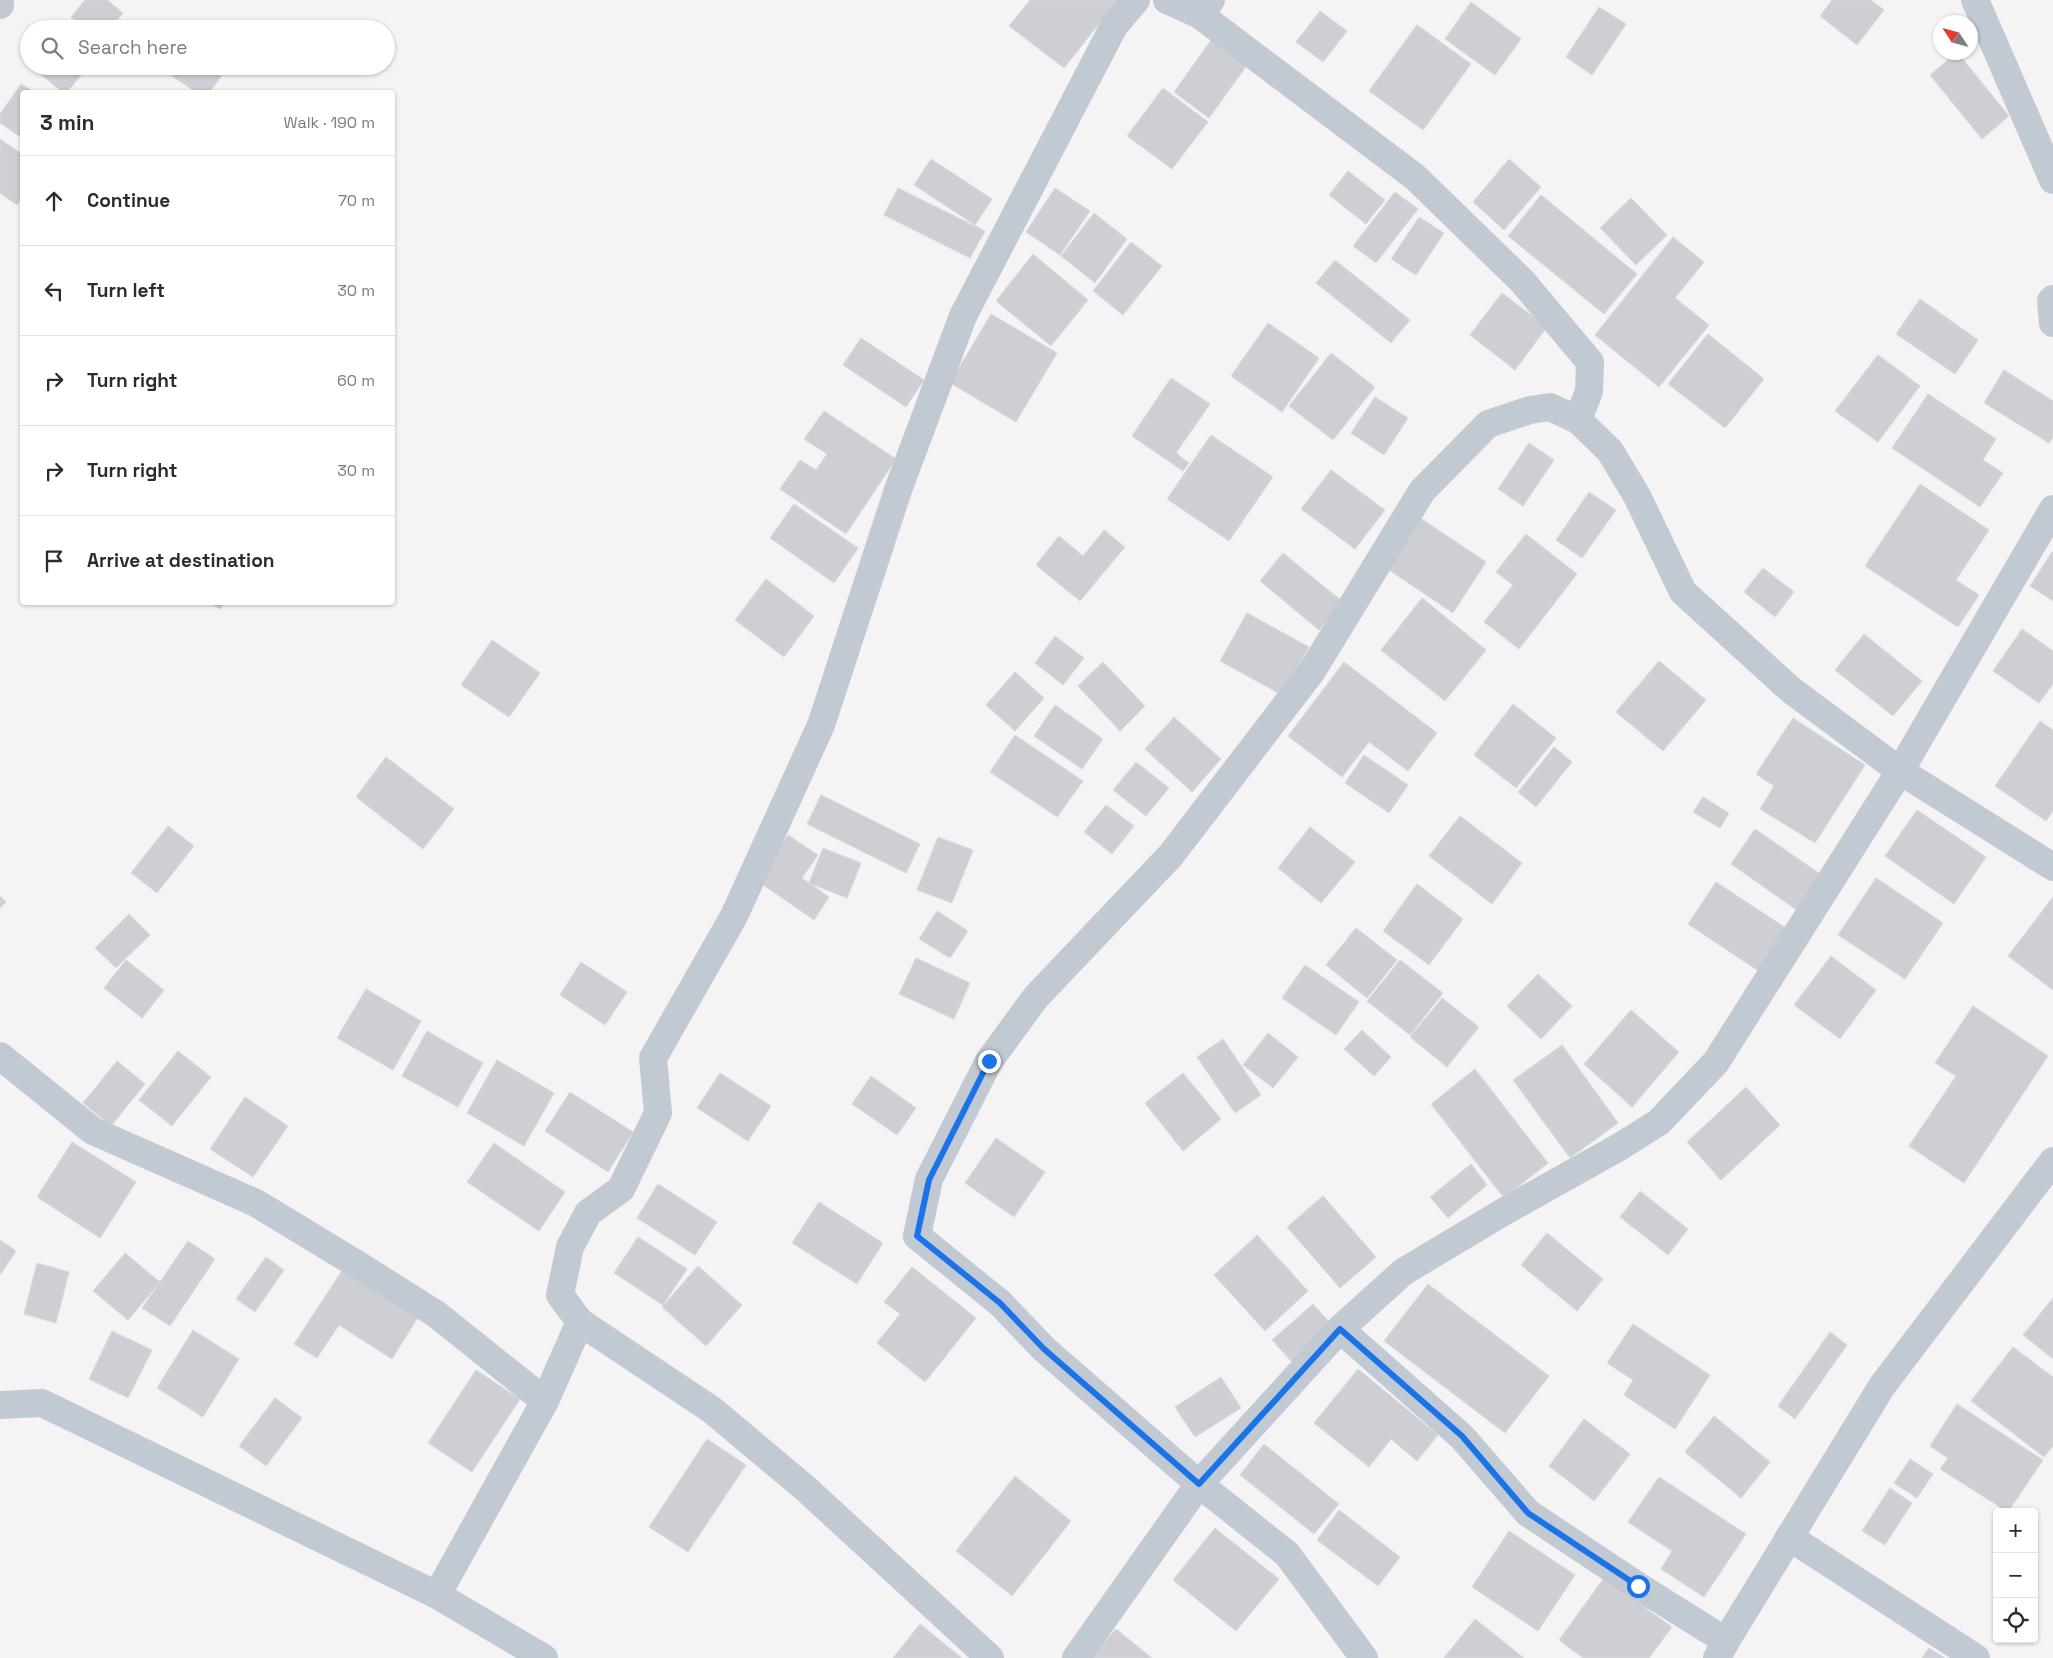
<!DOCTYPE html>
<meta charset="utf-8">
<style>
:root{--surface:#fff;--page:#f7f7f7;--text:#2b2b33;--muted:#7c7c81;--line:#e1e1e2}
body{margin:0;font-family:"Space Grotesk",sans-serif;background:var(--page);color:var(--text)}
.controls{position:absolute;right:15px;bottom:15px;display:grid;overflow:hidden;border-radius:5px;box-shadow:0 1px 4px #0004}
.controls button{width:45px;height:45px;display:grid;place-items:center;padding:0;border:0;border-bottom:1px solid var(--line);background:var(--surface);color:var(--text);font:25px sans-serif}
.compass{position:absolute;left:1933px;top:15px;width:45px;height:45px;border-radius:50%;background:var(--surface);box-shadow:0 1px 4px #0004;rotate:306deg}
.stop{position:absolute;width:15px;height:15px;margin:-11px;border:4px solid #1a73e8;border-radius:50%;background:#fff}
.stop.end{background:#1a73e8;border-color:#fff;box-shadow:0 1px 5px #0008}
.list{margin:0;padding:0;list-style:none}
h2{display:flex;justify-content:space-between;align-items:center;height:65px;margin:0;padding:0 20px;font-size:21px}
h2 small{font-size:16px;font-weight:400;color:var(--muted)}
.list li{display:grid;grid-template-columns:32px 1fr auto;gap:15px;align-items:center;box-sizing:border-box;height:90px;padding:0 20px;border-top:1px solid var(--line)}
.list b{display:block;font-size:19px;white-space:nowrap}
.list em{font-size:16px;font-style:normal;color:var(--muted)}
.icon{flex:none;width:28px;height:28px;fill:none;stroke:currentColor;stroke-width:2;stroke-linecap:round;stroke-linejoin:round}
.map{position:relative;flex:none;width:2053px;height:1658px;overflow:hidden}
.search{position:absolute;background:var(--surface);box-shadow:0 1px 4px #0004;left:20px;top:20px;width:375px;height:55px;display:flex;align-items:center;gap:12px;box-sizing:border-box;padding:0 18px;border-radius:28px;color:var(--muted);font-size:19px}
.panel{position:absolute;background:var(--surface);box-shadow:0 1px 4px #0004;left:20px;top:90px;width:375px;height:515px;border-radius:5px}
.map>svg:first-child{display:block}
.building{fill:#cdcfd5;stroke:#d7d9de}
.lines{fill:none;stroke-linecap:round;stroke-linejoin:round}
.minor{stroke:#c1cad2;stroke-width:28}
.route{stroke:#1a73e8;stroke-width:6}
</style>
<div class="map">
<svg width="2053" height="1658" viewBox="0 0 2053 1658">
<rect width="100%" height="100%" fill="#f5f3f3"/>
<g class="building">
<polygon points="85,0 107,0 123,13 110,29 85,29 71,17"/>
<polygon points="1030,0 1118,0 1064,68 1009,26"/>
<polygon points="1832,0 1871,0 1884,10 1857,45 1820,16"/>
<polygon points="1471,2 1521,39 1495,75 1445,39"/>
<polygon points="1599,7 1626,24 1592,75 1566,57"/>
<polygon points="1320,11 1347,31 1323,62 1296,42"/>
<polygon points="1417,25 1471,64 1423,130 1369,91"/>
<polygon points="1214,36 1250,61 1209,118 1174,92"/>
<polygon points="1957,52 2009,116 1982,139 1930,75"/>
<polygon points="39,66 87,66 88,67 67,92 62,92 36,70"/>
<polygon points="157,66 228,66 210,92 196,92"/>
<polygon points="21,84 34,92 22,92 22,138 0,123 0,114"/>
<polygon points="1163,88 1208,122 1172,169 1127,136"/>
<polygon points="0,139 22,154 22,197 17,205 0,193"/>
<polygon points="931,159 992,199 975,225 914,185"/>
<polygon points="1509,159 1541,187 1504,230 1473,202"/>
<polygon points="1348,171 1385,200 1366,224 1329,195"/>
<polygon points="898,188 985,231 970,258 884,215"/>
<polygon points="1055,188 1090,211 1060,255 1026,232"/>
<polygon points="1395,192 1418,209 1376,263 1353,246"/>
<polygon points="1541,195 1637,274 1604,314 1508,236"/>
<polygon points="1631,198 1667,235 1636,265 1600,228"/>
<polygon points="1094,213 1127,239 1095,283 1061,256"/>
<polygon points="1419,217 1444,233 1416,275 1391,259"/>
<polygon points="1673,237 1704,262 1675,298 1709,325 1659,387 1595,335"/>
<polygon points="1131,242 1162,266 1123,315 1093,291"/>
<polygon points="1033,254 1088,300 1051,346 996,301"/>
<polygon points="1335,260 1410,320 1391,343 1316,283"/>
<polygon points="1502,293 1547,327 1515,370 1470,335"/>
<polygon points="1920,299 1978,340 1955,374 1896,334"/>
<polygon points="991,314 1057,353 1016,422 950,383"/>
<polygon points="1268,323 1319,358 1282,412 1231,376"/>
<polygon points="1708,334 1764,379 1725,428 1668,384"/>
<polygon points="861,338 924,380 906,407 843,365"/>
<polygon points="1331,353 1375,387 1333,440 1289,406"/>
<polygon points="1878,355 1920,386 1878,442 1835,411"/>
<polygon points="2004,370 2053,401 2053,437 2049,443 1984,403"/>
<polygon points="1171,378 1210,404 1176,453 1189,463 1183,471 1132,436"/>
<polygon points="1928,394 1996,439 1983,460 2003,473 1980,507 1892,448"/>
<polygon points="1375,397 1408,418 1384,455 1351,433"/>
<polygon points="824,411 896,459 846,534 780,489 800,460 816,470 827,454 804,439"/>
<polygon points="1211,435 1273,477 1229,541 1167,499"/>
<polygon points="1529,443 1554,460 1523,506 1498,489"/>
<polygon points="1331,470 1385,510 1355,549 1301,509"/>
<polygon points="1920,484 1989,530 1956,580 1979,595 1958,627 1865,566"/>
<polygon points="1589,492 1616,510 1582,558 1556,540"/>
<polygon points="794,504 858,548 834,583 770,538"/>
<polygon points="1419,517 1486,562 1453,613 1386,568"/>
<polygon points="1104,530 1125,547 1080,601 1036,565 1059,536 1083,556"/>
<polygon points="1526,534 1577,574 1519,649 1484,622 1513,585 1496,572"/>
<polygon points="2052,552 2053,552 2053,601 2030,586"/>
<polygon points="1283,553 1343,602 1319,630 1260,581"/>
<polygon points="1763,568 1794,592 1775,617 1744,592"/>
<polygon points="766,579 814,616 784,657 735,620"/>
<polygon points="1422,598 1486,650 1445,701 1381,650"/>
<polygon points="209,602 225,602 220,609"/>
<polygon points="1247,613 1309,647 1282,695 1220,661"/>
<polygon points="2022,629 2053,651 2053,684 2039,703 1993,671"/>
<polygon points="1864,634 1922,681 1893,716 1835,670"/>
<polygon points="1055,636 1084,658 1063,685 1035,663"/>
<polygon points="492,640 540,673 509,717 461,685"/>
<polygon points="1659,661 1706,700 1663,751 1616,712"/>
<polygon points="1103,662 1145,706 1120,731 1078,686"/>
<polygon points="1344,662 1437,733 1408,771 1369,742 1342,777 1288,736"/>
<polygon points="1015,672 1044,698 1015,731 986,705"/>
<polygon points="1513,704 1556,738 1516,788 1474,755"/>
<polygon points="1055,705 1103,739 1082,769 1034,736"/>
<polygon points="1174,717 1221,759 1192,792 1145,749"/>
<polygon points="1793,718 1865,765 1815,843 1760,809 1774,786 1756,774"/>
<polygon points="2040,721 2053,730 2053,811 2046,821 1995,786"/>
<polygon points="1015,735 1083,781 1057,817 990,772"/>
<polygon points="1554,747 1572,762 1536,807 1518,792"/>
<polygon points="1364,755 1408,785 1389,813 1345,783"/>
<polygon points="386,757 454,809 423,849 356,797"/>
<polygon points="1136,762 1169,788 1146,816 1113,790"/>
<polygon points="821,795 920,844 906,873 807,824"/>
<polygon points="1703,797 1729,813 1720,828 1693,812"/>
<polygon points="1106,805 1134,826 1112,854 1084,832"/>
<polygon points="1917,810 1986,857 1954,904 1885,856"/>
<polygon points="1460,816 1522,863 1492,904 1429,856"/>
<polygon points="168,826 194,846 157,893 131,873"/>
<polygon points="1310,827 1355,862 1321,903 1278,868"/>
<polygon points="1755,829 1826,878 1801,913 1731,864"/>
<polygon points="788,835 818,855 802,878 829,897 814,920 756,880"/>
<polygon points="938,837 973,850 952,903 917,890"/>
<polygon points="823,848 861,863 847,898 809,883"/>
<polygon points="1876,878 1943,923 1905,979 1838,935"/>
<polygon points="1716,882 1789,930 1760,972 1688,924"/>
<polygon points="1417,884 1463,919 1429,965 1383,931"/>
<polygon points="0,896 6,902 0,908"/>
<polygon points="2053,897 2053,990 2008,956"/>
<polygon points="937,911 968,931 950,958 919,939"/>
<polygon points="129,914 150,935 116,968 95,948"/>
<polygon points="1356,928 1397,960 1367,998 1326,965"/>
<polygon points="1831,956 1876,990 1840,1039 1794,1005"/>
<polygon points="916,958 970,983 954,1019 899,994"/>
<polygon points="126,960 164,990 142,1018 104,988"/>
<polygon points="1400,960 1443,993 1410,1035 1367,1001"/>
<polygon points="581,962 627,992 605,1025 560,995"/>
<polygon points="1305,965 1359,1002 1336,1035 1282,998"/>
<polygon points="1538,974 1572,1006 1541,1039 1507,1006"/>
<polygon points="366,989 421,1021 393,1070 337,1038"/>
<polygon points="1442,998 1479,1027 1447,1067 1410,1037"/>
<polygon points="1973,1006 2048,1056 1964,1183 1909,1146 1956,1076 1935,1063"/>
<polygon points="1631,1010 1679,1052 1632,1107 1584,1064"/>
<polygon points="1362,1030 1391,1057 1374,1076 1344,1049"/>
<polygon points="427,1031 483,1063 458,1107 402,1076"/>
<polygon points="1268,1033 1298,1057 1273,1088 1243,1065"/>
<polygon points="1223,1039 1261,1095 1235,1113 1197,1057"/>
<polygon points="1562,1045 1618,1123 1570,1158 1513,1080"/>
<polygon points="178,1051 211,1077 172,1126 139,1100"/>
<polygon points="497,1060 554,1093 524,1146 467,1113"/>
<polygon points="117,1061 145,1084 111,1126 83,1103"/>
<polygon points="1475,1069 1548,1163 1504,1198 1431,1104"/>
<polygon points="720,1073 771,1106 748,1141 697,1108"/>
<polygon points="1183,1073 1221,1119 1183,1151 1145,1103"/>
<polygon points="871,1076 916,1108 897,1135 852,1104"/>
<polygon points="1746,1087 1780,1125 1721,1180 1687,1142"/>
<polygon points="570,1092 633,1132 608,1172 545,1131"/>
<polygon points="245,1097 288,1126 253,1177 210,1149"/>
<polygon points="996,1138 1045,1172 1014,1217 965,1183"/>
<polygon points="72,1142 136,1182 100,1238 37,1197"/>
<polygon points="494,1143 565,1192 539,1231 467,1182"/>
<polygon points="1471,1164 1487,1185 1448,1218 1430,1197"/>
<polygon points="658,1184 717,1222 695,1255 637,1218"/>
<polygon points="1640,1191 1688,1229 1668,1255 1620,1217"/>
<polygon points="1323,1196 1376,1257 1340,1288 1287,1227"/>
<polygon points="819,1202 883,1243 857,1284 792,1243"/>
<polygon points="1547,1233 1603,1279 1577,1311 1521,1265"/>
<polygon points="1257,1235 1308,1291 1265,1331 1214,1275"/>
<polygon points="638,1237 687,1269 663,1305 614,1273"/>
<polygon points="0,1240 16,1251 0,1275"/>
<polygon points="188,1241 215,1259 170,1326 142,1308"/>
<polygon points="125,1253 160,1282 128,1320 93,1291"/>
<polygon points="266,1257 284,1270 255,1312 236,1299"/>
<polygon points="37,1263 69,1272 56,1323 24,1314"/>
<polygon points="345,1266 420,1314 392,1359 339,1325 317,1358 294,1344"/>
<polygon points="698,1266 742,1305 706,1346 662,1307"/>
<polygon points="912,1267 976,1318 925,1382 877,1343 900,1314 884,1302"/>
<polygon points="1428,1284 1549,1376 1505,1433 1384,1341"/>
<polygon points="2053,1298 2053,1359 2023,1335"/>
<polygon points="1313,1304 1332,1325 1292,1362 1272,1340"/>
<polygon points="1633,1324 1710,1375 1675,1429 1624,1395 1633,1380 1607,1363"/>
<polygon points="193,1330 239,1359 203,1417 157,1388"/>
<polygon points="112,1331 152,1350 128,1398 89,1379"/>
<polygon points="1830,1332 1847,1345 1795,1419 1778,1406"/>
<polygon points="2013,1347 2053,1377 2053,1446 2044,1457 1971,1401"/>
<polygon points="1358,1369 1438,1435 1417,1461 1391,1439 1369,1467 1314,1423"/>
<polygon points="476,1370 520,1399 472,1472 428,1443"/>
<polygon points="1221,1377 1241,1408 1195,1437 1175,1407"/>
<polygon points="275,1398 302,1418 266,1466 239,1446"/>
<polygon points="1957,1404 2043,1460 2008,1512 1940,1469 1948,1458 1930,1446"/>
<polygon points="1714,1416 1770,1462 1741,1498 1685,1452"/>
<polygon points="1584,1419 1630,1454 1594,1501 1549,1466"/>
<polygon points="707,1439 746,1465 688,1552 649,1527"/>
<polygon points="1264,1444 1339,1504 1314,1534 1240,1475"/>
<polygon points="1910,1459 1933,1474 1917,1498 1894,1483"/>
<polygon points="1015,1476 1071,1521 1012,1596 956,1551"/>
<polygon points="1659,1477 1746,1534 1704,1597 1661,1569 1672,1551 1628,1522"/>
<polygon points="1890,1488 1912,1503 1885,1545 1862,1531"/>
<polygon points="1339,1510 1400,1557 1378,1586 1317,1540"/>
<polygon points="1215,1528 1279,1579 1236,1631 1173,1580"/>
<polygon points="1509,1531 1575,1575 1538,1631 1472,1587"/>
<polygon points="1604,1578 1672,1627 1649,1658 1583,1658 1559,1640"/>
<polygon points="1475,1619 1524,1658 1444,1658"/>
<polygon points="920,1624 962,1658 893,1658"/>
<polygon points="1116,1629 1152,1658 1091,1658"/>
<polygon points="1929,1648 1945,1658 1922,1658"/>
</g>
<g class="lines">
<g class="minor">
<polyline points="1167,0 1200,15 1211,0"/>
<polyline points="1975,0 2053,180"/>
<polyline points="0,5 0,0"/>
<polyline points="1200,15 1415,177 1522,281 1590,362 1589,391 1578,420"/>
<polyline points="2053,299 2051,301 2053,323"/>
<polyline points="0,1056 93,1131 256,1203 363,1268 436,1314 545,1401 437,1595 544,1658"/>
<polyline points="580,1322 560,1295 570,1247 588,1213 621,1189 658,1113 653,1058 734,916 821,725 898,490 963,316 1114,26 1136,0"/>
<polyline points="1340,1329 1462,1437 1528,1513 1638,1586 1726,1641"/>
<polyline points="545,1401 580,1322 712,1410 805,1488 990,1658"/>
<polyline points="0,1405 42,1403 437,1595"/>
<polyline points="1789,1537 1976,1658"/>
<polyline points="1076,1658 1199,1484 1340,1329 1403,1272 1505,1211 1621,1146 1659,1122 1716,1062 1900,771 2053,509"/>
<polyline points="1364,1658 1287,1554 1199,1484 1044,1349 1000,1303 917,1236 929,1179 989,1061 1036,997 1171,855 1312,671 1422,491 1488,424 1530,410 1550,407 1578,420 1610,451 1637,496 1683,592 1791,690 1900,771 2053,867"/>
<polyline points="1717,1658 1726,1641 1882,1386 2053,1161"/>
</g>
</g>
<g class="lines">
<polyline class="route" points="989,1061 929,1180 917,1236 1000,1303 1044,1349 1199,1484 1340,1329 1462,1436 1528,1513 1638,1586"/>
</g>
</svg>
<div class="controls">
<button>+</button>
<button>−</button>
<button><svg class="icon" aria-label="locate" viewBox="0 0 24 24"><circle cx="12" cy="12" r="6"/><path d="M12 2v4M12 18v4M2 12h4M18 12h4"/></svg></button>
</div>
<svg class="compass" viewBox="-18 -18 36 36"><path d="M0-13l5 13h-10z" fill="#e53935"/><path d="M0 13l5-13h-10z" fill="#7c7c81"/></svg>
<div class="stop" style="left:1638px;top:1586px"></div>
<div class="stop end" style="left:989px;top:1061px"></div>
<div class="search"><svg class="icon" aria-label="search" viewBox="0 0 24 24"><circle cx="10" cy="10" r="6"/><path d="M15 15l6 6"/></svg>Search here</div>
<section class="panel">
<h2>3 min<small>Walk · 190 m</small></h2>
<ul class="list">
<li><svg class="icon" aria-label="ahead" viewBox="0 0 24 24"><path d="M12 20V5M6 11l6-6 6 6"/></svg><div><b>Continue</b></div><em>70 m</em></li>
<li><svg class="icon" aria-label="left" viewBox="0 0 24 24"><path d="M17 20v-9H6M10 6l-5 5 5 5"/></svg><div><b>Turn left</b></div><em>30 m</em></li>
<li><svg class="icon" aria-label="right" viewBox="0 0 24 24"><path d="M7 20v-9h11M14 6l5 5-5 5"/></svg><div><b>Turn right</b></div><em>60 m</em></li>
<li><svg class="icon" aria-label="right" viewBox="0 0 24 24"><path d="M7 20v-9h11M14 6l5 5-5 5"/></svg><div><b>Turn right</b></div><em>30 m</em></li>
<li><svg class="icon" aria-label="arrive" viewBox="0 0 24 24"><path d="M6 21V4h12l-3 4 3 4H6"/></svg><div><b>Arrive at destination</b></div></li>
</ul>
</section>
</div>
